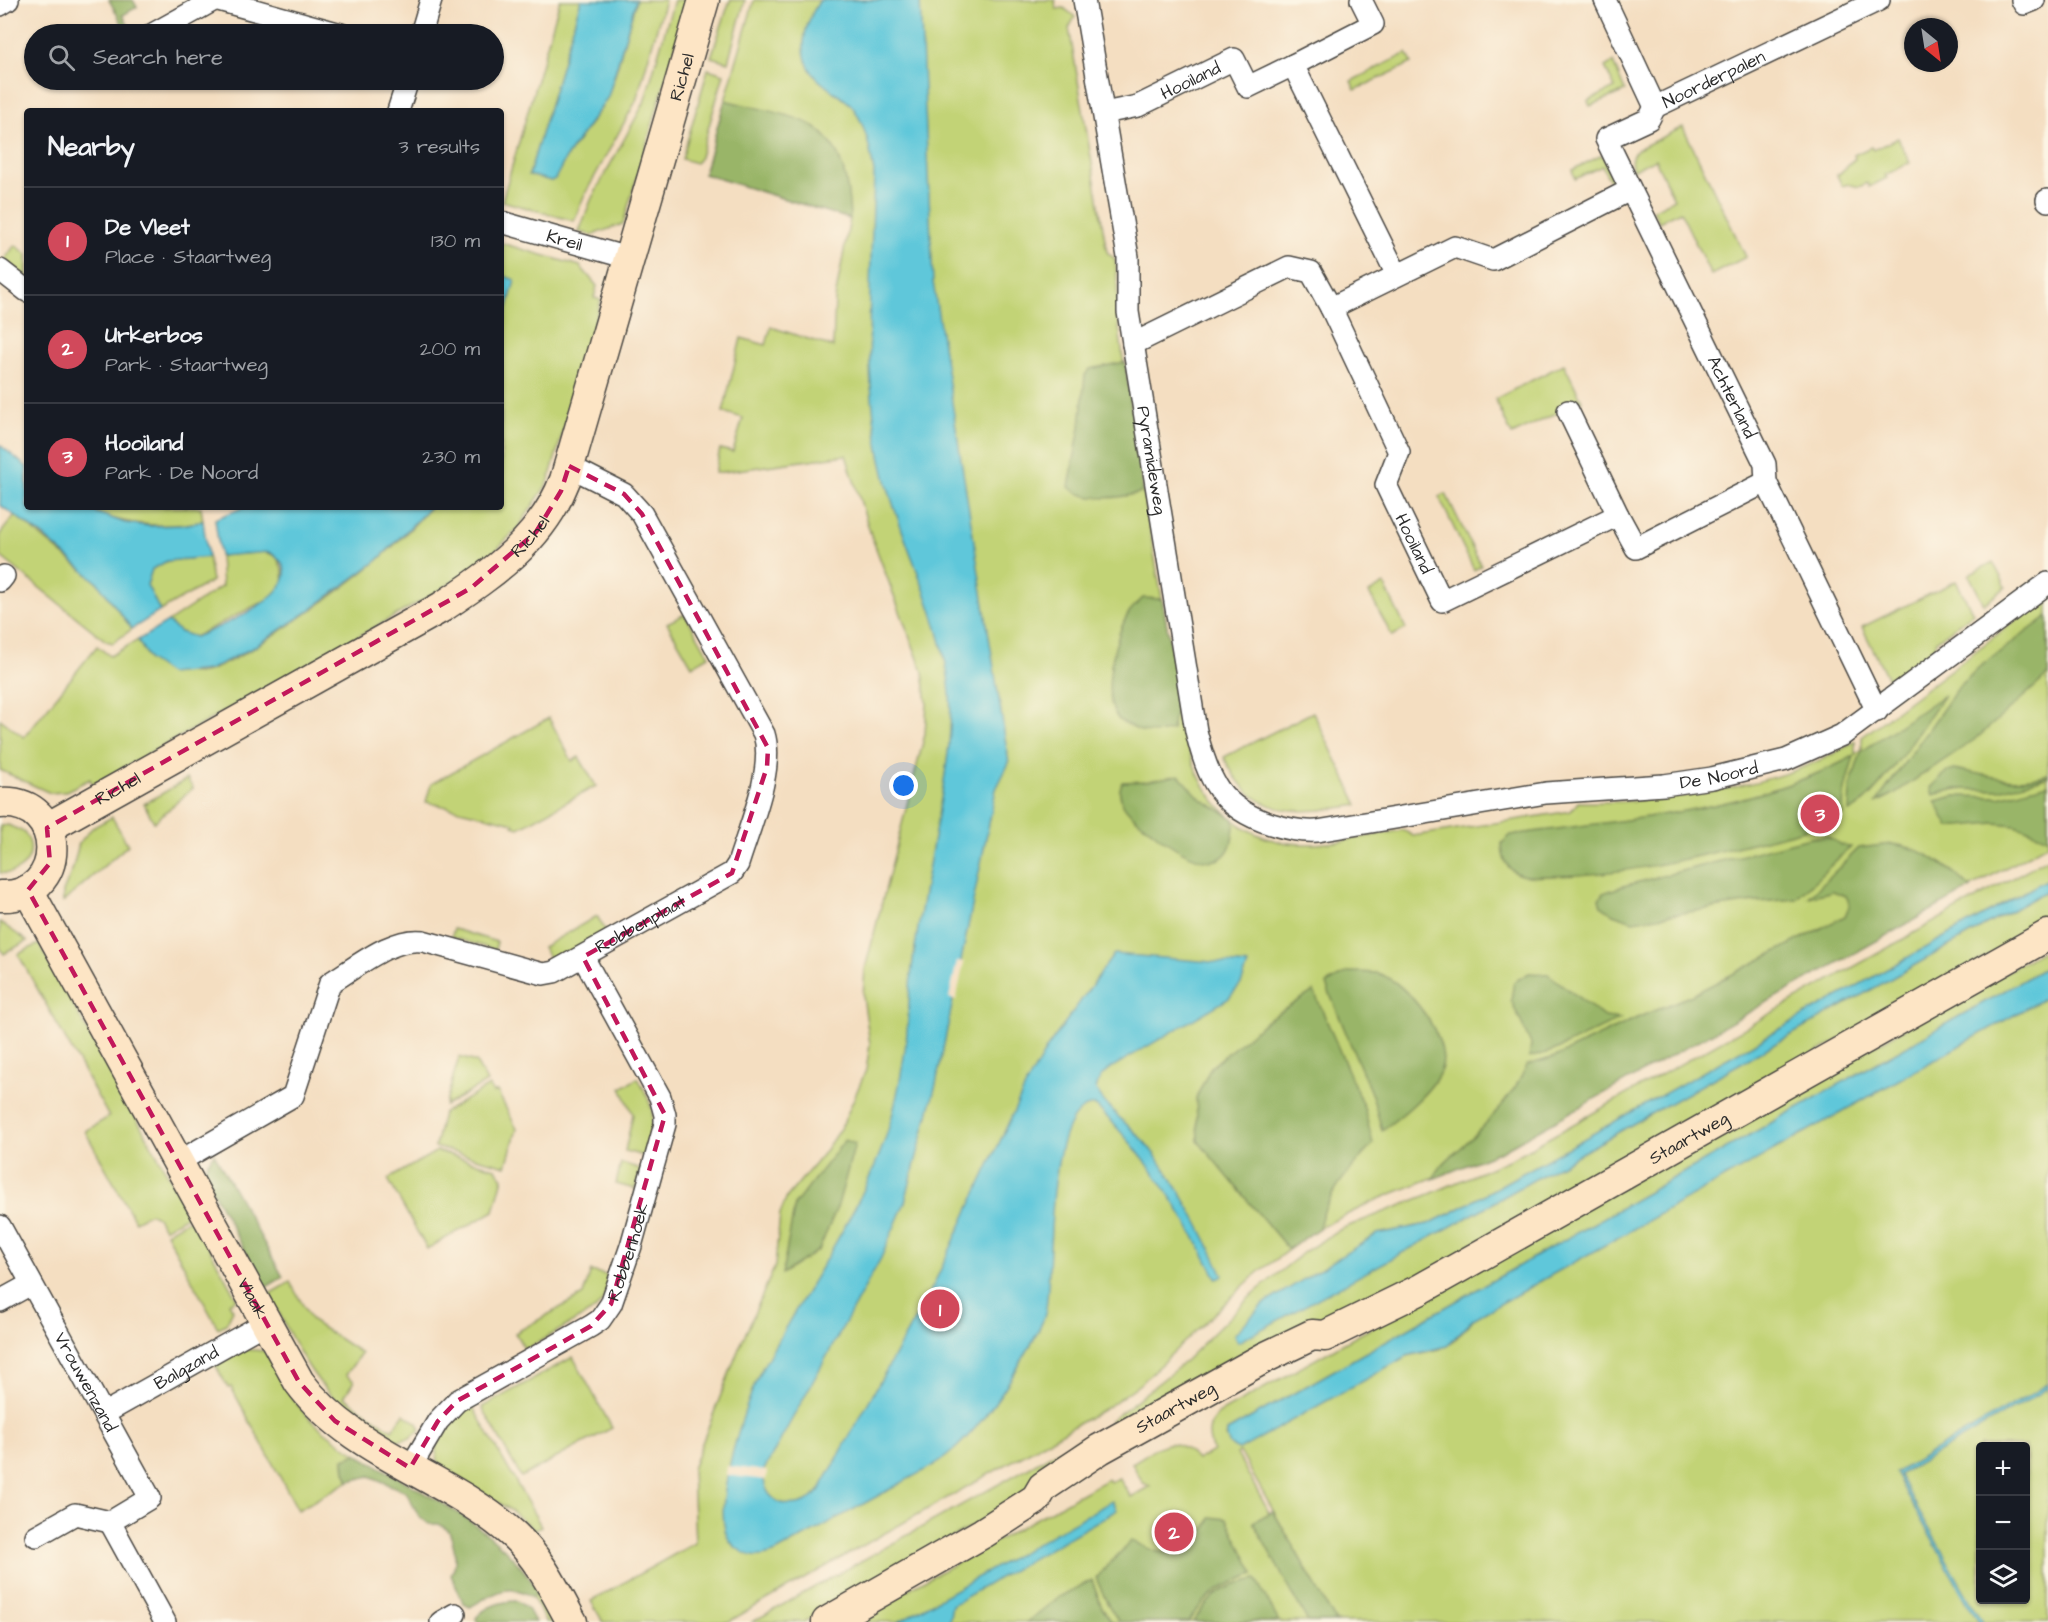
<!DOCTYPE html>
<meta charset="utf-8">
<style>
:root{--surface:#171b24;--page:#242831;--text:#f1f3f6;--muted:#9ea1a6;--line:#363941;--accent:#d1495b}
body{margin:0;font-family:"Architects Daughter",sans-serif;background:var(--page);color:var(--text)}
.controls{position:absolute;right:18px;bottom:18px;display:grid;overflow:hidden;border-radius:6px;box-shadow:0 2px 4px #0004}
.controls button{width:54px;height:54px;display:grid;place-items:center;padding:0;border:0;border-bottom:2px solid var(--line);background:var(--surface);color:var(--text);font:30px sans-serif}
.compass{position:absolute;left:1904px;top:18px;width:54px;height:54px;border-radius:50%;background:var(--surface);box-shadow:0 2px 4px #0004;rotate:150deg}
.you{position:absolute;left:904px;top:786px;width:21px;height:21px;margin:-15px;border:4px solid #fff;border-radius:50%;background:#1a73e8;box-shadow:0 0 0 9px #1a73e833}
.badge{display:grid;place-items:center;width:39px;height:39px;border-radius:50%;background:var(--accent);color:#fff;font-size:20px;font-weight:700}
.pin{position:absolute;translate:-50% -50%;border:3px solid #fff;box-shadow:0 2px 6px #0006}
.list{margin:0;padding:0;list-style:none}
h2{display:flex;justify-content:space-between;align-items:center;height:78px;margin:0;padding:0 24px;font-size:26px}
h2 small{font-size:20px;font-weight:400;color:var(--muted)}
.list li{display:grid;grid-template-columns:39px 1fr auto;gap:18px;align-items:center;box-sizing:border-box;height:108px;padding:0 24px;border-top:2px solid var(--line)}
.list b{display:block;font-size:22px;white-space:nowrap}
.list p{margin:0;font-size:20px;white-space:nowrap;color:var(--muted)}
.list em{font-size:20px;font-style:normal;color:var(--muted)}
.icon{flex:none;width:33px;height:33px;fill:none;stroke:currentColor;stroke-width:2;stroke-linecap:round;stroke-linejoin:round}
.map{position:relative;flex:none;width:2048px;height:1622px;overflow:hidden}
.search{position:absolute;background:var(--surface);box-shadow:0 2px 4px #0004;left:24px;top:24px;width:480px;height:66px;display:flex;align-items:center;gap:15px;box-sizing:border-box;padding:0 21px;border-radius:33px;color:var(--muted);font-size:22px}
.panel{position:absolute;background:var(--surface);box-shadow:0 2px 4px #0004;left:24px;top:108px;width:480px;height:402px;border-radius:6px}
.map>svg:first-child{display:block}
.green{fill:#c2d376;stroke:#767f50;stroke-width:1.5;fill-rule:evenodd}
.forest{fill:#99b567;stroke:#627049;stroke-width:1.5}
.water{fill:#5ec7da;stroke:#447982;stroke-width:1.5}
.pier{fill:#f4dec1}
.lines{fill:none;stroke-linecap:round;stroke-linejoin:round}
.street-casing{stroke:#494642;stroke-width:24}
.secondary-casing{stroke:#494642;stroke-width:33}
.street{stroke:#fff;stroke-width:21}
.secondary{stroke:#fde5c5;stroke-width:30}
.marked{fill:none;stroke:#c2185b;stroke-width:4.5;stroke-dasharray:12 8;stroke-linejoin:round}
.labels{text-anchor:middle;stroke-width:4.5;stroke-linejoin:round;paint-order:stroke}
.street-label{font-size:18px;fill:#2b2b2b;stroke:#fcf5e5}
</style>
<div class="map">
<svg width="2048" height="1622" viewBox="0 0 2048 1622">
<rect width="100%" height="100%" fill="#fcf5e5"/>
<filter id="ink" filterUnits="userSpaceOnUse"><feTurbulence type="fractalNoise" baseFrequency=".0167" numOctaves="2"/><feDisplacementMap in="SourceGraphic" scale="12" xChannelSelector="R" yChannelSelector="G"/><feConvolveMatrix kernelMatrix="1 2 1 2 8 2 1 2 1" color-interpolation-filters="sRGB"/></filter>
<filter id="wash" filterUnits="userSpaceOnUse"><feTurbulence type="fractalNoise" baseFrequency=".008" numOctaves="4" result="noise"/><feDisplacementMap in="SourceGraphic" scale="24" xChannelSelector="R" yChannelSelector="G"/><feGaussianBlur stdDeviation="1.35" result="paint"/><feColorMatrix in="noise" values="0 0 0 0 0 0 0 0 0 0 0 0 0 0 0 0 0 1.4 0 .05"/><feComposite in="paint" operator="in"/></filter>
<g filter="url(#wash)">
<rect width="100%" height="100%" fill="#f4dec1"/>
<g class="green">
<polygon points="560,0 581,0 529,175 551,181 555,178 567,156 601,108 613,82 636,0 665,0 636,101 584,196 574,221 502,201"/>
<polygon points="674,0 689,0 623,224 592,235 579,232 591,200 644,103"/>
<polygon points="730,0 745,0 728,62 711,57"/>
<path d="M754 0H1055L1056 9 1064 8 1075 17 1069 28 1107 252 1115 259C1119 281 1116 304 1119 327 1136 466 1164 604 1187 742 1200 798 1241 843 1302 844 1335 845 1370 835 1403 830L1413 836 1571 811 1578 802C1662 804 1784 788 1855 741V754L1862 749V737L2048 596V844L1503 1150 1381 1198 1319 1228 1257 1273 1140 1384 1106 1408 728 1622H603L591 1601 695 1543 692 1469 738 1351 775 1266 780 1214 787 1197 823 1154 843 1124 866 1070 870 1044 863 996 865 969 925 734 927 703 923 672 871 535 846 455 715 473 720 449 733 452 743 418 723 412 741 338 766 345 771 327 833 347 835 299 850 219 704 174Z"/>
<polygon points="1407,53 1412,63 1355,90 1351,81"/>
<polygon points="1613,62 1625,91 1590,106 1588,101 1615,88 1605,67"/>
<polygon points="708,69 724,74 699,160 696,163 682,159"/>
<path d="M1683 127 1746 257 1711 275 1680 211 1659 222 1653 210 1674 199 1655 159 1633 170C1630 162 1630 155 1638 149Z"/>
<path d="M1898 138 1910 163 1885 175 1887 178 1869 187 1867 183 1859 187 1848 184 1842 186 1837 175C1845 171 1847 163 1855 159L1854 155 1871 147 1873 150Z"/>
<polygon points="1602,155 1615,182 1611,183 1602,166 1575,179 1572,170"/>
<path d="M501 243 580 266 597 286 594 298 601 300 548 483 518 528 490 556 434 594 93 785 90 779 64 792 50 793 0 770V719L24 737 97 646 110 656 138 640 149 660C163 664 184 674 198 673 230 671 351 584 379 559 397 543 414 526 430 507H501V332L515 280 501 275Z"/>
<polygon points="15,245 27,254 27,279 4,260"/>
<polygon points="1564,364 1582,401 1512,435 1495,399"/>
<polygon points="1446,494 1481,566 1474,570 1439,497"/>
<path d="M81 507H201L203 521C161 530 121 525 81 507Z"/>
<polygon points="15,515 98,583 132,629 113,643 106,641 0,556 0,534"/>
<polygon points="262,551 276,556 283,570 284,586 272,597 194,637 180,632 168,622 222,586 220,556"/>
<polygon points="208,557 212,581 160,611 147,585 152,569 167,561"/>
<polygon points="1993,562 2006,587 1984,604 1969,575"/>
<polygon points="1956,581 1973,613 1936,641 1934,653 1890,683 1862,627"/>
<polygon points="1384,584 1406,629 1392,636 1369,593"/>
<polygon points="685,614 709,656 692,666 667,623"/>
<path d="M1313 712 1358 805C1299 814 1253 821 1224 757Z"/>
<polygon points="549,718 572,761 579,757 596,786 519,828 513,826 514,823 426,802 431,784"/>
<polygon points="187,779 193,788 154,822 144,804"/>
<polygon points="112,817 128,845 63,902 63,892 73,868 79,843 92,828"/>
<path d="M8 825 24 832C40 852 24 876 0 873V826Z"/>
<polygon points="2048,858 2048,879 1453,1212 1428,1224 1377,1234 1459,1222 2048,890 2048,922 1421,1276 1117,1433 1110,1421 1180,1366 1253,1294 1304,1252 1341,1229 1430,1194 1513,1158"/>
<polygon points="597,916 607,933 552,963 543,947"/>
<polygon points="0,922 27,941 4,954 0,947"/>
<polygon points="454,929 497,942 495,950 451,937"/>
<polygon points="39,944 190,1214 164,1229 157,1217 150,1213 135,1221 85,1131 109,1117 18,954"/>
<path d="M2048 948V966L1227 1431 1226 1438 1407 1356 1440 1349 1454 1341 1473 1319 2048 996V1622H1336L1240 1452 1237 1454 1329 1622H849L1108 1479 1110 1482 1119 1478 1131 1497 1150 1486 1143 1483 1132 1463C1160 1447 1172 1430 1197 1460L1213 1451C1207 1437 1207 1426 1218 1414ZM1980 1446H2026V1600H1980Z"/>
<polygon points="459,1057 476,1062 487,1082 445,1106"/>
<path d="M638 1078C658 1115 655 1116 644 1156L625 1151 633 1114 621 1088Z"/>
<polygon points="489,1086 493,1093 497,1091 517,1129 506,1166 435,1147 443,1113"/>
<polygon points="437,1151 495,1168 503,1178 494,1211 427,1249 388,1179"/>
<polygon points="621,1163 641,1169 635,1189 616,1184"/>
<polygon points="192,1217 237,1299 229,1303 233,1310 226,1324 218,1328 166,1233"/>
<polygon points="591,1271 610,1276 603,1300 596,1309 525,1350 515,1333 583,1295"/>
<path d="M290 1282 312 1321 361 1353 346 1375 354 1381 344 1397 392 1430 404 1414 417 1423 420 1430 410 1438 396 1441C375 1428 354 1416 335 1399 305 1371 288 1329 269 1294Z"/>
<path d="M241 1349 265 1351C295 1405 304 1421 357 1454L344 1460 345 1471 349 1481 298 1510 231 1387 228 1388 215 1364Z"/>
<polygon points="573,1357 612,1428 521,1477 482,1407"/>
<path d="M471 1404 541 1526 534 1530 512 1511 439 1466C439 1460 435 1454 436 1447 439 1429 458 1415 471 1404Z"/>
<polygon points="1083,1437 1090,1447 987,1518 804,1622 752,1622"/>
<polygon points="537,1589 555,1622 546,1622 533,1598"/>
</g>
<g class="forest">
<polygon points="109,0 133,0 137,7 123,15 133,34 128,34"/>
<path d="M725 100C748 107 796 114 814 127 844 146 849 188 850 219L704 174Z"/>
<path d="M1125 362 1143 492C1123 498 1086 503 1069 487L1080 427 1085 375 1090 369Z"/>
<path d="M1143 598 1162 599 1179 692 1172 730C1158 734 1145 735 1132 727 1127 725 1120 722 1117 717 1100 694 1115 633 1130 611 1134 606 1139 602 1143 598Z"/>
<polygon points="2048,616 2048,675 1977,738 1892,795 1876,803 1958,688 1978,668"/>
<path d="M1944 695C1922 724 1879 798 1849 812L1850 787 1861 752Z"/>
<path d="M1854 756C1849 777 1841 793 1844 814 1816 829 1783 835 1752 843 1685 860 1619 876 1549 876 1540 876 1526 878 1518 874 1505 868 1502 856 1502 843L1511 835C1626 819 1750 812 1854 756Z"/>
<path d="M1954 769C1985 775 2018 785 2048 774V777L1999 790 1955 789 1933 795 1931 788 1941 776Z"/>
<path d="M1179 775 1201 799 1234 819C1235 887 1185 857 1153 832 1144 824 1128 815 1123 804 1119 795 1119 790 1122 782L1148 781Z"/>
<polygon points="2048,784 2048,838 2015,825 1995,823 1949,827 1935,801 1955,796 1999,797"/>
<polygon points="1827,836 1841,845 1851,846 1796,899 1745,903 1633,921 1613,914 1601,906 1599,899 1603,893 1623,886 1810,838"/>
<path d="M1892 844C1925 848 1947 866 1971 888L1503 1150 1433 1179C1441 1162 1454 1155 1467 1142 1491 1119 1514 1095 1527 1065L1555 1057 1639 1017 1692 995 1845 916 1850 904 1846 896 1833 891 1809 897 1859 848Z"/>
<path d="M1348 972C1358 973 1371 971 1380 974 1407 983 1449 1037 1442 1066 1437 1088 1399 1118 1382 1130L1373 1098 1327 987 1326 984Z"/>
<polygon points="1529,973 1548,974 1604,1017 1620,1019 1553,1051 1529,1058 1531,1044 1511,1000 1514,982"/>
<path d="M1314 991 1364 1108 1373 1144C1352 1167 1325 1195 1319 1228L1288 1249 1198 1141 1196 1098 1211 1067 1270 1018Z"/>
<polygon points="845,1140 855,1144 838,1205 819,1250 782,1274 795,1204"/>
<polygon points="214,1153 283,1277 265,1288 202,1172"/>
<path d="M357 1454C420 1492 497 1524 537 1589L533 1598C511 1580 491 1595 470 1607L463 1602 451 1575C459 1561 454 1545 449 1531L439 1524H429L419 1516 406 1492 370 1476 349 1481 345 1471 344 1459Z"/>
<polygon points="1273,1511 1336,1622 1308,1622 1253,1522"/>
<path d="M1210 1517 1227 1519 1254 1574C1221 1586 1208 1593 1188 1622H1119L1107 1603 1096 1578 1131 1541C1140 1544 1150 1550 1159 1552 1182 1555 1204 1539 1210 1517Z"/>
<path d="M1256 1579 1278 1620 1276 1622H1193C1212 1593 1222 1587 1256 1579Z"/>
<polygon points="1092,1580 1102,1608 1112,1622 1027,1622 1059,1597"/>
<path d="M517 1601 528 1609 535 1622H478L476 1618C485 1606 503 1601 517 1601Z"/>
</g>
<g class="water">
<polygon points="581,0 636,0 608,97 567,156 555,179 551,181 529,175"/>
<path d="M820 0H920L933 282 1009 763 996 789 936 1084 905 1202 881 1258 764 1470C760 1505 797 1516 819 1491L933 1286 1026 1085 1047 1048 1114 954 1248 965 1241 984 1228 999 1114 1066 1101 1076 1096 1089C1104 1107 1135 1130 1149 1147 1180 1187 1202 1229 1223 1275L1222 1277 1217 1279 1214 1274C1183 1212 1147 1155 1096 1106 1042 1100 1054 1280 1045 1314 1040 1332 1027 1351 1018 1367 998 1400 977 1431 947 1456 932 1468 912 1476 896 1486 856 1508 816 1530 776 1552 763 1557 753 1559 741 1551 733 1546 727 1539 725 1530 716 1493 744 1409 759 1374 798 1301 850 1229 880 1153 893 1121 900 1084 905 1050 909 1023 908 995 912 968 918 923 927 877 935 832 944 781 956 728 948 676 937 605 901 542 884 473 860 375 872 272 874 172 870 150 866 125 852 106 845 98 834 93 826 86 794 63 801 29 820 0Z"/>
<polygon points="501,275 515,280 501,332"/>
<polygon points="0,445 27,467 27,507 81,507 125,523 150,526 183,525 203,521 208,557 167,561 152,569 147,585 160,611 132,629 98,583 42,535 0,505"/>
<path d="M244 507H430L378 560 306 613 254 647 209 670 169 674 149 660 138 640 168 622 180 632 195 637C219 627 325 585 269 552L220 556 215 519Z"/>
<polygon points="2048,879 2048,890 1459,1222 1238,1342 1234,1335 1262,1305 1377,1234 1428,1224 1453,1212"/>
<path d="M2048 966V996L1473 1319 1447 1346 1407 1356 1239 1450C1229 1446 1226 1441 1227 1431Z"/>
<polygon points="2048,1384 2048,1388 1899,1475 1982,1622 1978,1622 1895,1473"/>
<polygon points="1112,1501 1117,1510 952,1605 949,1622 898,1622"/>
</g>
<g class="pier">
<polygon points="957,961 964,962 956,1000 949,998"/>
<polygon points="727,1466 767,1471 766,1480 726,1475"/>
</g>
</g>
<g filter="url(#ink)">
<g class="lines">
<g class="street-casing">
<g id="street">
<polyline points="218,0 341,34"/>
<path id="s1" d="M1084 0 1128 257V312L1196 731C1208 779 1220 808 1271 824 1287 829 1300 832 1317 831L1546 793 1664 785 1712 778 1786 760 1842 735 2048 583"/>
<polyline points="1361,0 1373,24 1293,65 1397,275"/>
<path id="s2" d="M1605 0 1655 107 1879 0"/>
<polyline points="2022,0 2024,4 2034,0"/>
<polyline points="0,5 8,0"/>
<polyline points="153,34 214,0"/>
<polyline points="421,34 431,0"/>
<path id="s3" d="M1655 107 1649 119 1606 139 1765 464 1766 482 1877 711"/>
<polyline points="398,111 408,80"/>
<path id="s4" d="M1104 113 1138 106 1234 59 1248 87 1293 65"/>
<path id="s5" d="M1630 190 1493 260 1455 247 1331 308 1399 452 1386 485 1442 601 1618 515 1636 548 1766 482"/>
<polyline points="2047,200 2048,201"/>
<path id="s6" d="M501 222 628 258"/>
<polyline points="0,270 27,291"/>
<polyline points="1133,344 1289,267 1311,272 1331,308"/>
<polyline points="1568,411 1618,515"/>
<polyline points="0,581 4,576"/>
<path id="s7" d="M178 1162 293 1096 330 983C357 967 391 937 423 941L543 974 554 972 732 873 738 864C749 828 775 769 764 734L642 514 624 494 569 466"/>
<path id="s8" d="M0 1226 150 1498 110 1522 75 1514 36 1536"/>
<polyline points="0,1301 31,1284"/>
<path id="s9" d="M105 1413 267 1322"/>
<path id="s10" d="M410 1468 438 1421 457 1401 591 1326 600 1320 611 1304 631 1246 665 1124V1115L660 1097 583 957"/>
<polyline points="110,1522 165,1622"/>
<polyline points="441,1622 455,1614"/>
</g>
</g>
<g class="secondary-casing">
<g id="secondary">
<path d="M0 803C68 798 69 899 0 896"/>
<path id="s11" d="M47 828 442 607C493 573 542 540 565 480L704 0"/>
<path id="s12" d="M28 890 299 1382C353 1455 448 1475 514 1535 540 1559 555 1591 572 1622"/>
<path id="s13" d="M827 1622 983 1533 1036 1499 1043 1487 1100 1449 1264 1358 1312 1335 1325 1336 1419 1290 2048 935"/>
</g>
</g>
<use href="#street" class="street"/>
<use href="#secondary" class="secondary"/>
</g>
</g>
<path class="marked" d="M569 466 624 494 642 514 768 748 767 767 732 873 583 957 665 1115 611 1304 591 1326 457 1401 438 1421 410 1468 335 1421 299 1382 28 890 50 863 47 828 471 588 536 532 561 491Z"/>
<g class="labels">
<g class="street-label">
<text dy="6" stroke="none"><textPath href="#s11" startOffset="1052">Richel</textPath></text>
<text dy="6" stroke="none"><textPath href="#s2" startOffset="183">Noorderpalen</textPath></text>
<text dy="6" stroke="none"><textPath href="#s4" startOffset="93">Hooiland</textPath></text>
<text dy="6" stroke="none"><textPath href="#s6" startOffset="66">Kreil</textPath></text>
<text dy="6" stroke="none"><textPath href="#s3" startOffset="348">Achterland</textPath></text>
<text dy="6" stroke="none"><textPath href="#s1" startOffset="466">Pyramideweg</textPath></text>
<text dy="6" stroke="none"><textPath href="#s11" startOffset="566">Richel</textPath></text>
<text dy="6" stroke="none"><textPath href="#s5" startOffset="592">Hooiland</textPath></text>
<text dy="6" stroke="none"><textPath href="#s1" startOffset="1320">De Noord</textPath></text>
<text dy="6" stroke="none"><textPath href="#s11" startOffset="81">Richel</textPath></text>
<text dy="6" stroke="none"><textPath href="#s7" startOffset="590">Robbenplaat</textPath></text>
<text dy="6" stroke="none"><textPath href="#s13" startOffset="993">Staartweg</textPath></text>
<text dy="6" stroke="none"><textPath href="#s10" startOffset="321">Robbenhoek</textPath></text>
<text dy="6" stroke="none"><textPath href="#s12" startOffset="466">Vlaak</textPath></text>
<text dy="6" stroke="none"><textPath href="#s9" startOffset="93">Balgzand</textPath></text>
<text dy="6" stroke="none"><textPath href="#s8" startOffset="178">Vrouwenzand</textPath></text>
<text dy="6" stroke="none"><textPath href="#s13" startOffset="411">Staartweg</textPath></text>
</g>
</g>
</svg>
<div class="controls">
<button>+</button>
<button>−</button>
<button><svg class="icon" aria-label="layers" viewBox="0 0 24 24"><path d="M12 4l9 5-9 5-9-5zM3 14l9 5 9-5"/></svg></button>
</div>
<svg class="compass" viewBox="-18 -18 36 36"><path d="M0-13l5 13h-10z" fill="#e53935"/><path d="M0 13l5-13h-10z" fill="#9ea1a6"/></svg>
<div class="you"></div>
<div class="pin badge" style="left:940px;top:1309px">1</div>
<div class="pin badge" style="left:1174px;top:1532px">2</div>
<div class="pin badge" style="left:1820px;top:814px">3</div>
<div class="search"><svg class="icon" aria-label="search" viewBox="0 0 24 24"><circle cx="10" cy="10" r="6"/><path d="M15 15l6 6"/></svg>Search here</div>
<section class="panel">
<h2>Nearby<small>3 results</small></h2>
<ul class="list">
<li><span class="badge">1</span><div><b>De Vleet</b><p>Place · Staartweg</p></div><em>130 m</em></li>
<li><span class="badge">2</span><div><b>Urkerbos</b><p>Park · Staartweg</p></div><em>200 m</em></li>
<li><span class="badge">3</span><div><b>Hooiland</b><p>Park · De Noord</p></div><em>230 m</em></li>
</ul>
</section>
</div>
